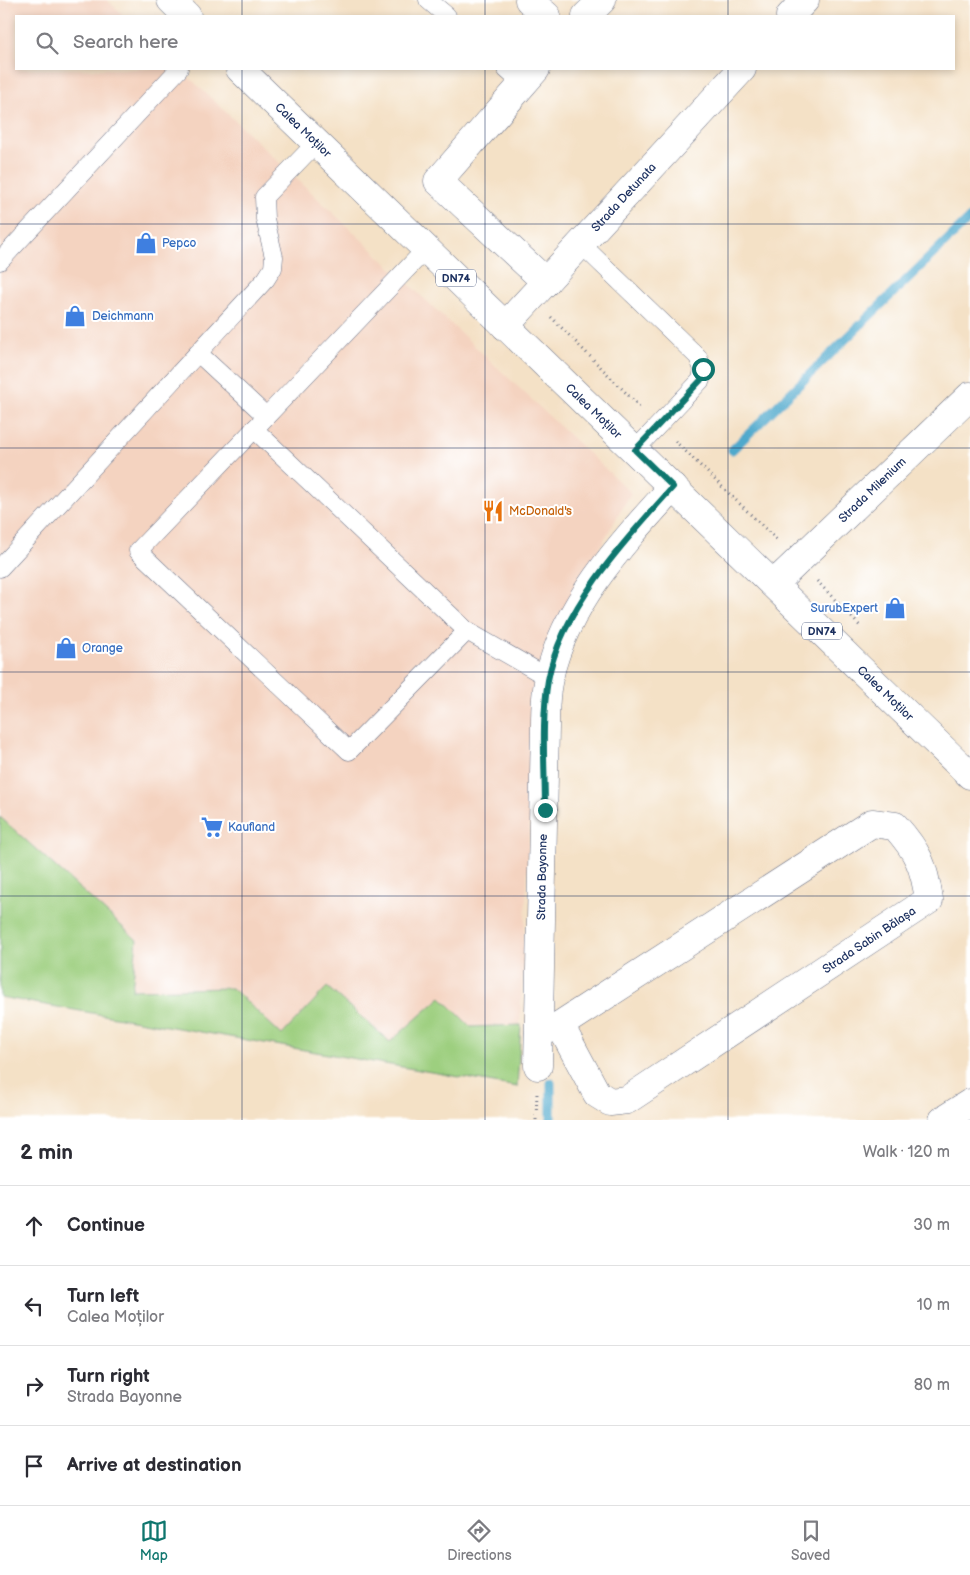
<!DOCTYPE html>
<meta charset="utf-8">
<style>
:root{--surface:#fff;--page:#f2f2f3;--text:#2b2b33;--muted:#7c7c81;--line:#e1e1e2;--accent:#0f766e}
body{margin:0;font-family:"Balsamiq Sans",sans-serif;background:var(--page);color:var(--text)}
.stop{position:absolute;width:15px;height:15px;margin:-11px;border:4px solid #0f766e;border-radius:50%;background:#fff}
.stop.end{background:#0f766e;border-color:#fff;box-shadow:0 1px 5px #0008}
.list{margin:0;padding:0;list-style:none}
h2{display:flex;justify-content:space-between;align-items:center;height:65px;margin:0;padding:0 20px;font-size:21px}
h2 small{font-size:16px;font-weight:400;color:var(--muted)}
.list li{display:grid;grid-template-columns:32px 1fr auto;gap:15px;align-items:center;box-sizing:border-box;height:80px;padding:0 20px;border-top:1px solid var(--line)}
.list b{display:block;font-size:19px;white-space:nowrap}
.list p{margin:0;font-size:16px;white-space:nowrap;color:var(--muted)}
.list em{font-size:16px;font-style:normal;color:var(--muted)}
.icon{flex:none;width:28px;height:28px;fill:none;stroke:currentColor;stroke-width:2;stroke-linecap:round;stroke-linejoin:round}
.map{position:relative;flex:none;width:970px;height:1120px;overflow:hidden}
.search{position:absolute;background:var(--surface);box-shadow:0 2px 8px #0003;left:15px;right:15px;top:15px;height:55px;display:flex;align-items:center;gap:12px;box-sizing:border-box;padding:0 18px;border-radius:0px;color:var(--muted);font-size:19px}
.sheet{height:385px;background:var(--surface)}
nav{display:flex;justify-content:space-around;align-items:center;box-sizing:border-box;height:70px;border-top:1px solid var(--line);background:var(--surface);font-size:14px;color:var(--muted)}
nav a{display:grid;justify-items:center;gap:2px}
nav .on{color:var(--accent)}
.map>svg:first-child{display:block}
.built{fill:#f4d3c0}
.green{fill:#9dcf7f;stroke:#5c7f6e}
.lines{fill:none;stroke-linecap:round;stroke-linejoin:round}
.stream{stroke:#4fa9cc;stroke-width:9}
.service-casing{stroke:#676d82;stroke-width:19}
.minor-casing{stroke:#676d82;stroke-width:29}
.primary-casing{stroke:#676d82;stroke-width:29}
.path{stroke:#676d82;stroke-width:3;stroke-dasharray:1 4;stroke-linecap:butt}
.service{stroke:#fff;stroke-width:18}
.minor{stroke:#fff;stroke-width:28}
.primary{stroke:#fff;stroke-width:28}
.route{stroke:#0f766e;stroke-width:6}
.grid{fill:none;stroke:#1b2f5e;stroke-width:1;stroke-opacity:0.55}
.labels{text-anchor:middle;stroke-width:4;stroke-linejoin:round;paint-order:stroke}
.shield{fill:#fff;stroke:#5f6d8e;stroke-width:1}
.shield-label{font-size:11px;font-weight:bold;fill:#1b2f5e}
.street-label{font-size:12px;fill:#1b2f5e;stroke:#fff}
.shop-label{font-size:12px;fill:#366cbe;stroke:#fff;text-anchor:start}
.food-label{font-size:12px;fill:#c56008;stroke:#fff;text-anchor:start}
</style>
<div class="map">
<svg width="970" height="1120" viewBox="0 0 970 1120">
<rect width="100%" height="100%" fill="#fff"/>
<filter id="ink" filterUnits="userSpaceOnUse"><feTurbulence type="fractalNoise" baseFrequency=".02" numOctaves="2"/><feDisplacementMap in="SourceGraphic" scale="10" xChannelSelector="R" yChannelSelector="G"/><feConvolveMatrix kernelMatrix="1 2 1 2 8 2 1 2 1" color-interpolation-filters="sRGB"/></filter>
<filter id="wash" filterUnits="userSpaceOnUse"><feTurbulence type="fractalNoise" baseFrequency=".0096" numOctaves="4" result="noise"/><feDisplacementMap in="SourceGraphic" scale="20" xChannelSelector="R" yChannelSelector="G"/><feGaussianBlur stdDeviation="1.12" result="paint"/><feColorMatrix in="noise" values="0 0 0 0 0 0 0 0 0 0 0 0 0 0 0 0 0 1.4 0 .05"/><feComposite in="paint" operator="in"/></filter>
<g filter="url(#wash)">
<rect width="100%" height="100%" fill="#f4e1c6"/>
<polygon class="built" points="0,0 107,0 124,16 16,16 16,69 180,69 631,493 546,642 536,690 517,1087 0,997"/>
<polygon class="green" points="0,817 137,940 132,990 232,988 282,1035 327,987 390,1042 441,997 471,1027 521,1025 517,1087 0,997"/>
<g class="lines">
<g class="stream">
<polyline points="732,450 970,218"/>
<polyline points="551,1120 551,1083"/>
</g>
</g>
</g>
<g filter="url(#ink)">
<g class="lines">
<g class="service-casing">
<g id="service">
<polyline points="428,0 447,16"/>
<polyline points="506,69 522,83"/>
<polyline points="581,244 698,357 703,369 701,380 635,450"/>
<polyline points="426,249 138,551 349,751 467,631"/>
<polyline points="0,261 179,69"/>
<polyline points="198,353 266,416"/>
<polyline points="254,429 467,631 549,678"/>
<polyline points="0,568 266,279 273,268 274,257 265,219 264,197 316,143"/>
</g>
</g>
<g class="minor-casing">
<g id="minor">
<polyline points="529,0 547,16"/>
<polyline points="586,16 602,0"/>
<polyline points="790,16 805,0"/>
<polyline points="536,69 438,181 546,282"/>
<path id="s1" d="M505 326 742 69"/>
<path id="s2" d="M774 584 970 396"/>
<path d="M539 1033 560 1025 872 823 895 826C918 852 924 865 929 900L627 1100 610 1102 597 1094 560 1025"/>
<path id="s3" d="M538 1066 545 727C545 711 545 694 549 678 565 604 624 541 673 487"/>
<polyline points="943,1120 970,1103"/>
</g>
</g>
<g class="primary-casing">
<g id="primary">
<polyline points="171,0 187,16"/>
<path id="s4" d="M240 69 970 775"/>
</g>
</g>
<g class="path">
<polyline points="551,317 642,409"/>
<polyline points="675,441 778,541"/>
<polyline points="817,581 860,626"/>
<polyline points="536,1120 537,1093"/>
</g>
<use href="#service" class="service"/>
<use href="#minor" class="minor"/>
<use href="#primary" class="primary"/>
</g>
</g>
<g class="lines" filter="url(#ink)">
<path class="route" d="M545 810C545 767 541 722 548 680 561 609 626 539 673 487L635 450 701 380 703 369"/>
</g>
<path class="grid" d="M242 0V16M485 0V16M728 0V16M242 69V1120M485 69V1120M728 69V1120M0 224H970M0 448H970M0 672H970M0 896H970"/>
<defs>
<g id="shop-bare" transform="scale(1.725)"><path d="M-5-2.5h2.3a2.7 3.5 0 0 1 5.4 0H5L5.5 6h-11ZM-1.5-2.5h3a1.5 2.3 0 0 0-3 0Z" fill="#3f7fe0" stroke="#fff" stroke-width="2.5" paint-order="stroke"/></g>
<g id="restaurant-bare" transform="scale(1.725)"><path d="M-5-6h1v4h1v-4h1v4h1v-4h1v5L-1.5 .5V6h-2V.5L-5-1ZM5-6V6H3V1.5H1.5Q1.5-4 5-6Z" fill="#e8710a" stroke="#fff" stroke-width="2.5" paint-order="stroke"/></g>
<g id="supermarket-bare" transform="scale(1.725)"><path d="M-6-5.5h2.5l.6 2H6L4.5 2H-2.5L-4.4-4H-6ZM-1.5 3.2a1.3 1.3 0 1 0 .1 0ZM3 3.2a1.3 1.3 0 1 0 .1 0Z" fill="#3f7fe0" stroke="#fff" stroke-width="2.5" paint-order="stroke"/></g>
</defs>
<g fill-rule="evenodd">
<use href="#shop-bare" x="146" y="243"/>
<use href="#shop-bare" x="75" y="316"/>
<use href="#restaurant-bare" x="493" y="511"/>
<use href="#shop-bare" x="895" y="608"/>
<use href="#shop-bare" x="66" y="648"/>
<use href="#supermarket-bare" x="212" y="827"/>
</g>
<g class="labels">
<g class="shield">
<rect x="436" y="269.5" width="40" height="17" rx="4"/>
<rect x="802" y="622.5" width="40" height="17" rx="4"/>
</g>
<g class="shield-label">
<text x="456" y="282">DN74</text>
<text x="822" y="635">DN74</text>
</g>
<g class="street-label">
<text dy="4" stroke="none"><textPath href="#s4" startOffset="88">Calea Moților</textPath></text>
<text dy="4" stroke="none"><textPath href="#s1" startOffset="175">Strada Detunata</textPath></text>
<text dy="4" stroke="none"><textPath href="#s4" startOffset="492">Calea Moților</textPath></text>
<text dy="4" stroke="none"><textPath href="#s2" startOffset="136">Strada Milenium</textPath></text>
<text dy="4" stroke="none"><textPath href="#s4" startOffset="898">Calea Moților</textPath></text>
<text dy="4" stroke="none"><textPath href="#s3" startOffset="189">Strada Bayonne</textPath></text>
<text transform="translate(869 940) rotate(-34)" y="4">Strada Sabin Bălașa</text>
</g>
<g class="shop-label">
<text x="162" y="247">Pepco</text>
<text x="92" y="320">Deichmann</text>
<text x="878" y="612" text-anchor="end">SurubExpert</text>
<text x="82" y="652">Orange</text>
<text x="228" y="831">Kaufland</text>
</g>
<g class="food-label">
<text x="509" y="515">McDonald's</text>
</g>
</g>
</svg>
<div class="stop" style="left:703px;top:369px"></div>
<div class="stop end" style="left:545px;top:810px"></div>
<div class="search"><svg class="icon" aria-label="search" viewBox="0 0 24 24"><circle cx="10" cy="10" r="6"/><path d="M15 15l6 6"/></svg>Search here</div>
</div>
<section class="sheet">
<h2>2 min<small>Walk · 120 m</small></h2>
<ul class="list">
<li><svg class="icon" aria-label="ahead" viewBox="0 0 24 24"><path d="M12 20V5M6 11l6-6 6 6"/></svg><div><b>Continue</b></div><em>30 m</em></li>
<li><svg class="icon" aria-label="left" viewBox="0 0 24 24"><path d="M17 20v-9H6M10 6l-5 5 5 5"/></svg><div><b>Turn left</b><p>Calea Moților</p></div><em>10 m</em></li>
<li><svg class="icon" aria-label="right" viewBox="0 0 24 24"><path d="M7 20v-9h11M14 6l5 5-5 5"/></svg><div><b>Turn right</b><p>Strada Bayonne</p></div><em>80 m</em></li>
<li><svg class="icon" aria-label="arrive" viewBox="0 0 24 24"><path d="M6 21V4h12l-3 4 3 4H6"/></svg><div><b>Arrive at destination</b></div></li>
</ul>
</section>
<nav>
<a class="on"><svg class="icon" aria-label="map" viewBox="0 0 24 24"><path d="M3 6l6-2 6 2 6-2v14l-6 2-6-2-6 2zM9 4v14M15 6v14"/></svg>Map</a>
<a><svg class="icon" aria-label="directions" viewBox="0 0 24 24"><path d="M12 3l9 9-9 9-9-9zM9 14v-3h6M13 9l2 2-2 2"/></svg>Directions</a>
<a><svg class="icon" aria-label="saved" viewBox="0 0 24 24"><path d="M7 4h10v16l-5-4-5 4z"/></svg>Saved</a>
</nav>
